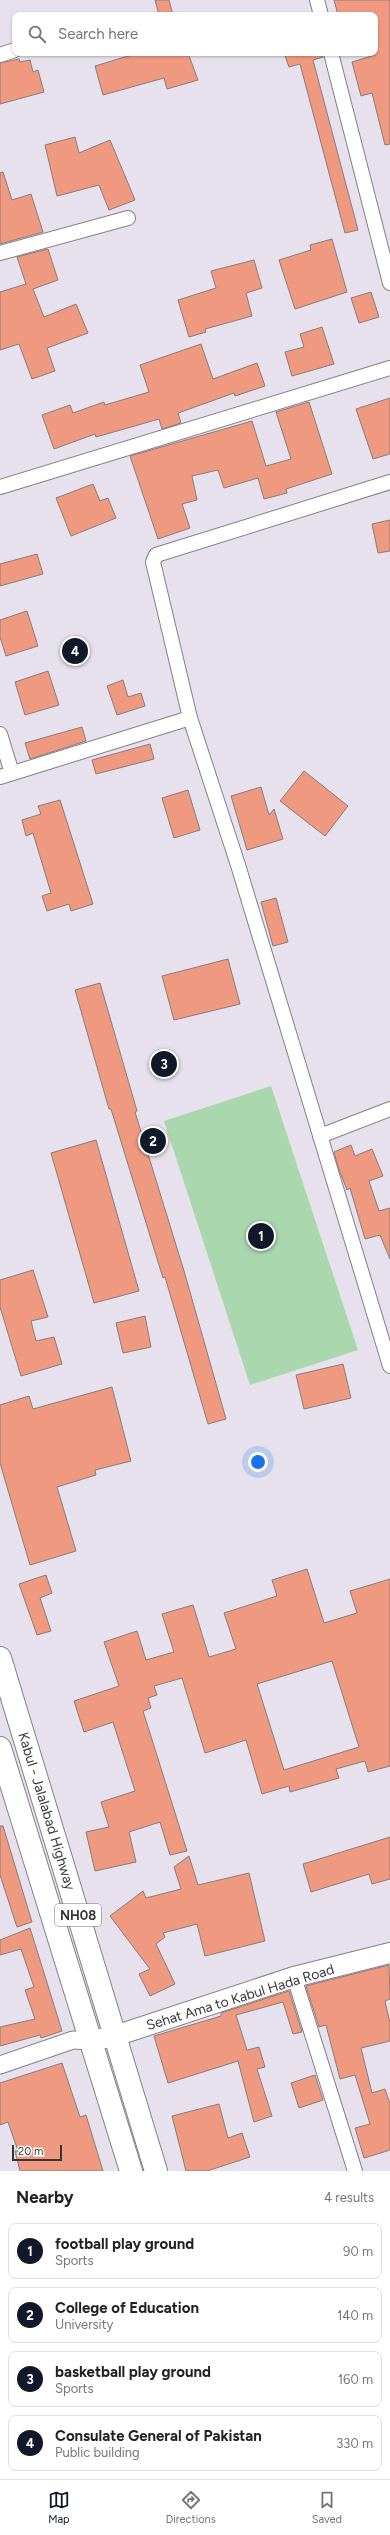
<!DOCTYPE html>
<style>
:root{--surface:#fff;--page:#f6f6f6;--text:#202124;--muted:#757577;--line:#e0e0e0;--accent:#111827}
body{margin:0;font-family:Figtree,sans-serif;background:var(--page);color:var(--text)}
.scale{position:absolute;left:12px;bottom:10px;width:50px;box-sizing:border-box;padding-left:4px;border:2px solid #38363a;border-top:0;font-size:11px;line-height:14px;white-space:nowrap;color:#38363a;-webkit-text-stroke:3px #fff;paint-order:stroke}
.you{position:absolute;left:258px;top:1462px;width:14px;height:14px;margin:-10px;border:3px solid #fff;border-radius:50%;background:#1a73e8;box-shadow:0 0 0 6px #1a73e833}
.badge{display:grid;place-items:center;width:26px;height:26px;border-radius:50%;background:var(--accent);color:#fff;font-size:13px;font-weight:700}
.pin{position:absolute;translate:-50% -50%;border:2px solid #fff;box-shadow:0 1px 4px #0006}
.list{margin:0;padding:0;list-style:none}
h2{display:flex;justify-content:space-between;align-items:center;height:52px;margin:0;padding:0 16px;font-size:17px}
h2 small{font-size:13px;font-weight:400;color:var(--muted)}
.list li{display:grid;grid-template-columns:26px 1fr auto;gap:12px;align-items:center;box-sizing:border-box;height:56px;margin:0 8px 8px;padding:0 8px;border:1px solid var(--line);border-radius:8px}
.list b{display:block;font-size:15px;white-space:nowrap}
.list p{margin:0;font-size:13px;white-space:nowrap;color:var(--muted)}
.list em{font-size:13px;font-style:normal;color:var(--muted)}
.icon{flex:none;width:22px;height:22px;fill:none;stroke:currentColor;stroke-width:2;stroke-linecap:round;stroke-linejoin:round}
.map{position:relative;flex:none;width:390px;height:2171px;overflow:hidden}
.search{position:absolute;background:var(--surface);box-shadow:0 1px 3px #0004;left:12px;right:12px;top:12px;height:44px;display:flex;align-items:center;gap:10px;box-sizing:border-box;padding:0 14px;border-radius:8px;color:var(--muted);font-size:15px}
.sheet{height:308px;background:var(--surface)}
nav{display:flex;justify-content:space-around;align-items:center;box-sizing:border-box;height:56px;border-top:1px solid var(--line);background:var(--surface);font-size:11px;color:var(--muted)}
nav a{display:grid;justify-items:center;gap:2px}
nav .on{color:var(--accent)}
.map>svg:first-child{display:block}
.green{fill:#abd7ae}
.building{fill:#f09981;stroke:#897c79;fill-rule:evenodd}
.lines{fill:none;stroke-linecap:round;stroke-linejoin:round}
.minor-casing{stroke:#857f8a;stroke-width:16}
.tertiary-casing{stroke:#857f8a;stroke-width:19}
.secondary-casing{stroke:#857f8a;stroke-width:22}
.trunk-casing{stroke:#857f8a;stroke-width:24}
.minor{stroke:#fff;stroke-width:14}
.tertiary{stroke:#fff;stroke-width:17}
.secondary{stroke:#fff;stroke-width:20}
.trunk{stroke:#fff;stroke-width:22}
.labels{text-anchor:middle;stroke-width:3.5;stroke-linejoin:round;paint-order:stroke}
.shield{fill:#fff;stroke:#747275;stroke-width:1}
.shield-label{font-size:13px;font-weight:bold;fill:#38363a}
.street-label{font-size:14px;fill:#38363a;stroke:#fff}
</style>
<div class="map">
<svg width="390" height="2171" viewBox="0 0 390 2171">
<rect width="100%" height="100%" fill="#e7e1ed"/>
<polygon class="green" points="271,1086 358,1350 250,1385 164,1121"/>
<g class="building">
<polygon points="155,0 169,0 173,15 159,15"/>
<polygon points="334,0 390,0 390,144 385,145 372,93 361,96 352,62 375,55 375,15 338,15"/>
<polygon points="138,53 188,53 198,80 167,89 164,78 103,95 95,66"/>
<polygon points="284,53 323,53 323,57 313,60 358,230 345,233 300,64 289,67"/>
<polygon points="19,59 20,62 30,60 33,72 38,70 44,92 0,104 0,63"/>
<polygon points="75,137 79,153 110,140 135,200 109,210 99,185 57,196 45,145"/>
<polygon points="3,172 12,200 31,194 43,232 0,244 0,173"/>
<polygon points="332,239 347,292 295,309 279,260 311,250 310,245"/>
<polygon points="48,249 58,280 33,289 44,317 76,304 88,333 47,348 55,371 32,379 19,344 0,350 0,292 26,284 17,257"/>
<polygon points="254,260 262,288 246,293 252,316 205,329 206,332 189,337 178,300 216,288 211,271"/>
<polygon points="371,292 379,317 359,323 351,298"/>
<polygon points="322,327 334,364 292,376 285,352 304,347 300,334"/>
<polygon points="201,344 213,379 257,363 265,386 235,396 234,393 178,413 181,423 162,429 159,419 96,437 95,434 54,449 42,415 70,405 73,413 104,402 105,405 149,392 140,365"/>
<polygon points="390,398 390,454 373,459 356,409"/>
<polygon points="309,402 332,474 286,489 287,493 264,499 258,478 224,488 218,470 192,476 197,500 182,504 190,528 158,539 130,456 252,421 266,466 291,459 276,412"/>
<polygon points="93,484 100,501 108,498 116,518 71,536 56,498"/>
<polygon points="390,520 390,551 378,553 372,524"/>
<polygon points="37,554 43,574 0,586 0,564"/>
<polygon points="27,611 38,646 6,656 0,637 0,620"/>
<polygon points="48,671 59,705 25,715 15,682"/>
<polygon points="123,680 128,697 141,693 145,706 117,715 107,686"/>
<polygon points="82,727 86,741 30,759 25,743"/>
<polygon points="150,744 154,759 96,774 92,760"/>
<polygon points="304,771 348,806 325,836 280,801"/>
<polygon points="261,787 269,815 274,809 283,839 247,850 231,796"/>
<polygon points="188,790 200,830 174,838 162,798"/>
<polygon points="60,800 93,904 71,911 69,904 47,911 42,896 51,893 33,833 26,836 22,820 41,814 38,806"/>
<polygon points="276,898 288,942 273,946 261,902"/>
<polygon points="228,959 240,1004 174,1020 162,976"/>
<polygon points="100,983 137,1111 135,1112 184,1271 226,1419 208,1424 165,1277 163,1278 111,1109 109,1109 75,990"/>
<polygon points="96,1140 139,1291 94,1303 51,1153"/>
<polygon points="351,1145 355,1156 372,1149 383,1176 369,1181 379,1211 390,1208 390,1259 380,1235 365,1239 350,1188 347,1190 338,1167 334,1152"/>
<polygon points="33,1270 48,1317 31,1321 36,1341 54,1337 62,1364 21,1376 0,1307 0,1280"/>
<polygon points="145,1316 151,1347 123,1353 116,1323"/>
<polygon points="343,1364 351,1398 304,1409 296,1375"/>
<polygon points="112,1387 131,1461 95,1470 96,1475 57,1487 76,1551 30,1565 0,1463 0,1405 29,1396 33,1409"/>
<path d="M307 1569 324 1623 357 1613 350 1591 390 1579V1766L368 1772 365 1761 336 1769 339 1778 290 1792 289 1786 262 1794 246 1740 205 1753 182 1678 154 1686 157 1695 148 1698 151 1708 143 1711 187 1851 170 1855 160 1822 129 1832 136 1862 95 1871 86 1832 109 1827 101 1802 135 1791 113 1722 84 1732 74 1701 119 1686 104 1642 137 1631 146 1660 174 1652 162 1614 193 1605 209 1657 236 1649 224 1613 277 1596 272 1580ZM332 1661 359 1747 284 1770 257 1684Z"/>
<polygon points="46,1575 52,1593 40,1598 51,1631 37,1635 19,1584"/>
<polygon points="0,1826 3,1826 32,1922 17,1927 0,1875"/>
<polygon points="390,1837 390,1879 372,1884 369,1874 311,1892 303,1864"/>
<polygon points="189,1856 198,1885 249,1873 265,1941 205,1956 197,1924 163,1933 165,1937 156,1944 175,1984 150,1996 139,1974 150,1969 110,1916 143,1891 146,1898 181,1889 174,1867"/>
<polygon points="30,1928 62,2031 41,2038 40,2035 0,2046 0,2027 35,2019 25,1990 34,1987 21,1949 0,1955 0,1940"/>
<polygon points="389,1965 390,1999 385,2001 390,2023 390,2041 361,2048 372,2093 385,2089 390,2104 390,2150 364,2158 355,2128 370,2124 355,2075 340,2079 326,2025 319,2027 306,1986"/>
<polygon points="289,1991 302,2032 293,2034 283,2002 236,2015 247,2050 259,2047 265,2067 257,2069 272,2116 254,2122 238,2061 168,2083 154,2036 221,2016 221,2013"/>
<polygon points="62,2063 80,2117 86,2115 103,2171 20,2171 15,2151 18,2151 8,2122 0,2125 0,2083"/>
<polygon points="315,2075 323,2100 299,2108 291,2083"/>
<polygon points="219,2104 228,2138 242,2133 250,2157 207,2171 186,2171 172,2116"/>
</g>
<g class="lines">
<g class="minor-casing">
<g id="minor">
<polyline points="317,0 321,15"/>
<polyline points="331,53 390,283"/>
<polyline points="0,55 15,50"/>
<polyline points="0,253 128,218"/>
<polyline points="390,482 156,555 153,562 190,718 238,865 390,1366"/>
<polyline points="0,487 390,368"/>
<polyline points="0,734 12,773"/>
<polyline points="0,777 190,718"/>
<polyline points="320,1136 390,1109"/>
<polyline points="294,1977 355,2171"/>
</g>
</g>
<g class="tertiary-casing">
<polyline id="tertiary" points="0,2065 73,2040 90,2041"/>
</g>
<g class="secondary-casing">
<polyline id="secondary" points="90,2041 115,2036 294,1977 390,1953"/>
</g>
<g class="trunk-casing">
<g id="trunk">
<polyline points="0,1658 156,2171"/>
<polyline points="0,1748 131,2171"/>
</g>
</g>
<use href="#minor" class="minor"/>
<use href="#tertiary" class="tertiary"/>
<use href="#secondary" class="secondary"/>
<use href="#trunk" class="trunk"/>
</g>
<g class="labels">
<rect class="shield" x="55" y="1904" width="46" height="22" rx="3"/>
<g class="shield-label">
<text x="78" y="1920">NH08</text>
</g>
<g class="street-label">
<text transform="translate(47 1811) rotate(73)" y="5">Kabul - Jalalabad Highway</text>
<text transform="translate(240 1997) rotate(-17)" y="5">Sehat Ama to Kabul Hada Road</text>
</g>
</g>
</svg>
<div class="scale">20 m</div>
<div class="you"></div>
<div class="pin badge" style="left:261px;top:1236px">1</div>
<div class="pin badge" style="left:153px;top:1141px">2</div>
<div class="pin badge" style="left:164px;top:1064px">3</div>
<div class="pin badge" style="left:75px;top:651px">4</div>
<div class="search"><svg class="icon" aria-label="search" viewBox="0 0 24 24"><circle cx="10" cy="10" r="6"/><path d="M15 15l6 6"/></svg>Search here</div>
</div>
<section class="sheet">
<h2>Nearby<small>4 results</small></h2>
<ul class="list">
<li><span class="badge">1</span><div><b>football play ground</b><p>Sports</p></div><em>90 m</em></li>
<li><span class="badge">2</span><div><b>College of Education</b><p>University</p></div><em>140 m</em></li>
<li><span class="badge">3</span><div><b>basketball play ground</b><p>Sports</p></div><em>160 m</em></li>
<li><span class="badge">4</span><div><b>Consulate General of Pakistan</b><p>Public building</p></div><em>330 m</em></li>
</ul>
</section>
<nav>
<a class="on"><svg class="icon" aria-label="map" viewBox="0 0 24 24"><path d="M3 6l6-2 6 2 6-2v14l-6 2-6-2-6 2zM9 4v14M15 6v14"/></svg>Map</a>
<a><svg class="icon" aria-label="directions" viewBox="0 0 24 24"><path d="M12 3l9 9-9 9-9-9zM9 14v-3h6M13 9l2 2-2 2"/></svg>Directions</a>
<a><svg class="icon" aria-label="saved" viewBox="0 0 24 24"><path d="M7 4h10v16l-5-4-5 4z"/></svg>Saved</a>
</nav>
